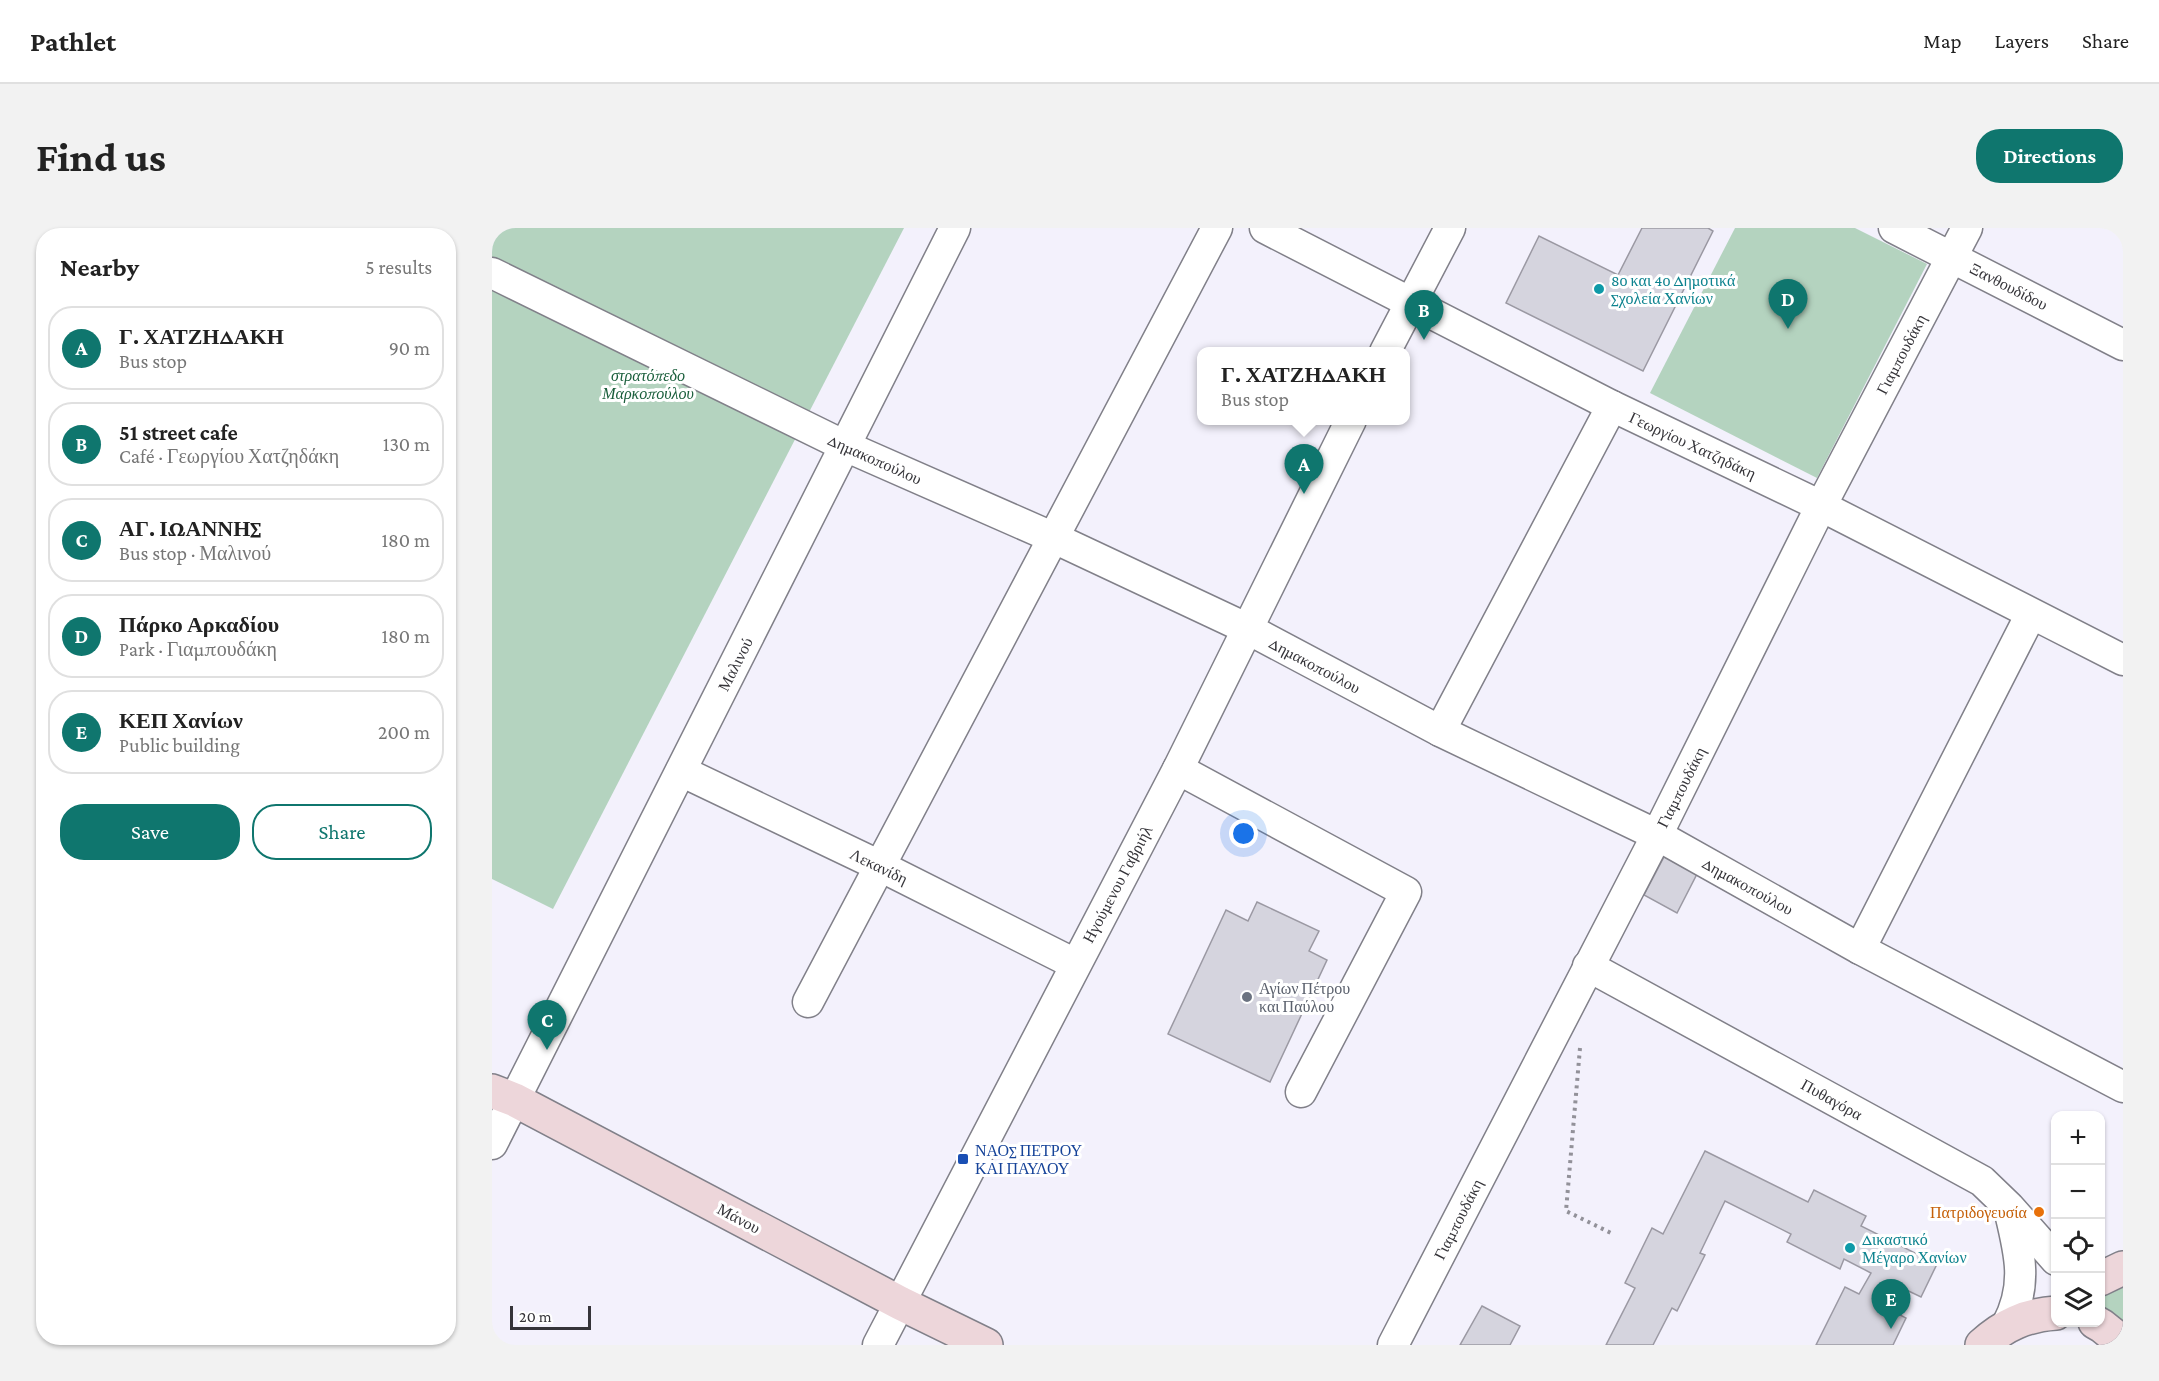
<!DOCTYPE html>
<meta charset="utf-8">
<style>
:root{--surface:#fff;--page:#f2f2f2;--text:#222;--muted:#767676;--line:#e0e0e0;--accent:#0f766e}
body{margin:0;font-family:"Crimson Pro",serif;background:var(--page);color:var(--text)}
.controls{position:absolute;right:18px;bottom:18px;display:grid;overflow:hidden;border-radius:12px;box-shadow:0 2px 4px #0004}
.controls button{width:54px;height:54px;display:grid;place-items:center;padding:0;border:0;border-bottom:2px solid var(--line);background:var(--surface);color:var(--text);font:30px sans-serif}
.scale{position:absolute;left:18px;bottom:15px;width:81px;box-sizing:border-box;padding-left:6px;border:3px solid #353439;border-top:0;font-size:16px;line-height:21px;white-space:nowrap;color:#353439;-webkit-text-stroke:4px #fff;paint-order:stroke}
.you{position:absolute;left:752px;top:606px;width:21px;height:21px;margin:-15px;border:4px solid #fff;border-radius:50%;background:#1a73e8;box-shadow:0 0 0 9px #1a73e833}
.badge{display:grid;place-items:center;width:39px;height:39px;border-radius:50%;background:var(--accent);color:#fff;font-size:20px;font-weight:700}
.pin{position:absolute;translate:-50% -50px;filter:drop-shadow(0 2px 3px #0008)}
.pin::after{content:'';position:absolute;top:32px;width:21px;height:18px;background:inherit;clip-path:polygon(0 0,100% 0,50% 100%)}
.popup{position:absolute;left:705px;top:119px;width:213px;height:78px;box-sizing:border-box;display:grid;place-content:center;border-radius:12px;background:var(--surface);filter:drop-shadow(0 2px 4px #0005);font-size:20px;white-space:nowrap;color:var(--muted)}
.popup b{font-size:22px;color:var(--text)}
.popup::after{content:'';position:absolute;left:50%;top:100%;margin-left:-12px;border:12px solid transparent;border-top-color:var(--surface)}
.list{margin:0;padding:0;list-style:none}
h2{display:flex;justify-content:space-between;align-items:center;height:78px;margin:0;padding:0 24px;font-size:26px}
h2 small{font-size:20px;font-weight:400;color:var(--muted)}
.list li{display:grid;grid-template-columns:39px 1fr auto;gap:18px;align-items:center;box-sizing:border-box;height:84px;margin:0 12px 12px;padding:0 12px;border:2px solid var(--line);border-radius:24px}
.list b{display:block;font-size:22px;white-space:nowrap}
.list p{margin:0;font-size:20px;white-space:nowrap;color:var(--muted)}
.list em{font-size:20px;font-style:normal;color:var(--muted)}
.actions{display:flex;gap:12px;padding:18px 24px}
.actions a{flex:1;padding:14px 0;border:2px solid var(--accent);border-radius:24px;text-align:center;font-size:21px;color:var(--accent)}
.actions .main{background:var(--accent);color:#fff}
.icon{flex:none;width:33px;height:33px;fill:none;stroke:currentColor;stroke-width:2;stroke-linecap:round;stroke-linejoin:round}
.map{position:relative;flex:none;width:1631px;height:1117px;overflow:hidden;border-radius:24px}
header{display:flex;align-items:center;gap:36px;box-sizing:border-box;height:84px;padding:0 30px;background:var(--surface);border-bottom:2px solid var(--line)}
header strong{font-size:28px}
nav{display:flex;gap:33px;margin-inline-start:auto;font-size:21px}
.intro{display:flex;align-items:center;justify-content:space-between;box-sizing:border-box;height:144px;padding:0 36px}
h1{margin:0;font-size:42px}
.button{padding:15px 27px;border-radius:24px;background:var(--accent);color:#fff;font-size:21px;font-weight:700}
main{display:flex;gap:36px;padding:0 36px}
aside{flex:1;background:var(--surface);border-radius:24px;box-shadow:0 2px 4px #0004}
.map>svg:first-child{display:block}
.green{fill:#b4d3bf}
.building{fill:#d5d4de;stroke:#9b99a3;stroke-width:1.5}
.lines{fill:none;stroke-linecap:round;stroke-linejoin:round}
.street-casing{stroke:#818089;stroke-width:33}
.secondary-casing{stroke:#818089;stroke-width:36}
.path{stroke:#929199;stroke-width:4;stroke-dasharray:3 4.5;stroke-linecap:butt}
.street{stroke:#fff;stroke-width:30}
.secondary{stroke:#edd6da;stroke-width:33}
.culture-dot{fill:#0f9aa8;stroke:#fff;stroke-width:2}
.worship-dot{fill:#6b7280;stroke:#fff;stroke-width:2}
.transit-dot{fill:#1a4fb4;stroke:#fff;stroke-width:2}
.food-dot{fill:#e8710a;stroke:#fff;stroke-width:2}
.labels{text-anchor:middle;stroke-width:6;stroke-linejoin:round;paint-order:stroke}
.culture-label{font-size:16px;fill:#0d838f;stroke:#fff;text-anchor:start}
.street-label{font-size:16px;fill:#353439;stroke:#fff}
.park-label{font-size:16px;font-style:italic;fill:#195e3b;stroke:#fff}
.worship-label{font-size:16px;fill:#5b616d;stroke:#fff;text-anchor:start}
.transit-label{font-size:16px;fill:#164399;stroke:#fff;text-anchor:start}
.food-label{font-size:16px;fill:#c56008;stroke:#fff;text-anchor:end}
</style>
<header>
<strong>Pathlet</strong>
<nav><a>Map</a><a>Layers</a><a>Share</a></nav>
</header>
<div class="intro"><h1>Find us</h1><a class="button">Directions</a></div>
<main>
<aside>
<h2>Nearby<small>5 results</small></h2>
<ul class="list">
<li><span class="badge">A</span><div><b>Γ. ΧΑΤΖΗΔΑΚΗ</b><p>Bus stop</p></div><em>90 m</em></li>
<li><span class="badge">B</span><div><b>51 street cafe</b><p>Café · Γεωργίου Χατζηδάκη</p></div><em>130 m</em></li>
<li><span class="badge">C</span><div><b>ΑΓ. ΙΩΑΝΝΗΣ</b><p>Bus stop · Μαλινού</p></div><em>180 m</em></li>
<li><span class="badge">D</span><div><b>Πάρκο Αρκαδίου</b><p>Park · Γιαμπουδάκη</p></div><em>180 m</em></li>
<li><span class="badge">E</span><div><b>ΚΕΠ Χανίων</b><p>Public building</p></div><em>200 m</em></li>
</ul>
<div class="actions"><a class="main">Save</a><a>Share</a></div>
</aside>
<div class="map">
<svg width="1631" height="1117" viewBox="0 0 1631 1117">
<rect width="100%" height="100%" fill="#f3f1fc"/>
<g class="green">
<polygon points="0,0 412,0 61,681 0,651"/>
<polygon points="1243,0 1363,0 1435,36 1325,250 1158,165"/>
<polygon points="1631,1055 1631,1095 1609,1081 1608,1065"/>
</g>
<g class="building">
<polygon points="1150,0 1216,0 1221,3 1151,143 1014,75 1047,8 1126,47"/>
<polygon points="1173,627 1207,642 1185,685 1152,667"/>
<polygon points="765,674 827,703 817,723 835,732 778,854 676,806 734,682 756,693"/>
<polygon points="1213,923 1316,974 1322,962 1374,988 1369,998 1445,1036 1429,1069 1402,1056 1391,1078 1414,1090 1401,1117 1324,1117 1353,1059 1367,1066 1379,1045 1352,1031 1348,1041 1295,1014 1299,1006 1233,973 1208,1025 1213,1027 1185,1083 1180,1080 1161,1117 1114,1117 1143,1060 1133,1055 1160,1000 1171,1006"/>
<polygon points="990,1078 1028,1098 1018,1117 968,1117"/>
</g>
<g class="lines">
<g class="street-casing">
<g id="street">
<polyline points="773,0 1120,178 1329,278 1631,432"/>
<polyline points="1402,0 1631,117"/>
<polyline points="0,45 353,218 560,309 756,401 948,503 1165,607 1368,721 1631,859"/>
<polyline points="893,124 958,0"/>
<polyline points="948,503 1120,178"/>
<polyline points="686,541 914,664 809,864"/>
<polyline points="189,543 388,638 583,736"/>
<polyline points="1368,721 1539,386"/>
<polyline points="1096,738 1490,953 1517,979 1564,1032"/>
<polyline points="316,774 725,0"/>
<polyline points="0,916 463,0"/>
<path d="M1515 1097C1536 1058 1528 1026 1518 985"/>
<polyline points="386,1117 686,541 859,192"/>
<polyline points="901,1117 1165,607 1329,278 1475,0"/>
</g>
</g>
<g class="secondary-casing">
<g id="secondary">
<polyline points="0,863 23,872 408,1075 494,1117"/>
<polyline points="1608,1051 1631,1040"/>
<polyline points="1603,1094 1610,1098 1631,1115"/>
<path d="M1490 1117C1512 1097 1534 1087 1564 1085"/>
</g>
</g>
<polyline class="path" points="1088,820 1074,983 1121,1006"/>
<use href="#street" class="street"/>
<use href="#secondary" class="secondary"/>
</g>
<g class="culture-dot">
<circle cx="1107" cy="61" r="6"/>
<circle cx="1358" cy="1020" r="6"/>
</g>
<circle class="worship-dot" cx="755" cy="769" r="6"/>
<rect class="transit-dot" x="465" y="925" width="12" height="12" rx="3"/>
<circle class="food-dot" cx="1547" cy="984" r="6"/>
<g class="labels">
<g class="culture-label">
<text x="1119" y="58">8ο και 4ο Δημοτικά<tspan x="1119" dy="18">Σχολεία Χανίων</tspan></text>
<text x="1370" y="1017">Δικαστικό<tspan x="1370" dy="18">Μέγαρο Χανίων</tspan></text>
</g>
<g class="street-label">
<text transform="translate(1517 58) rotate(27)" y="6">Ξανθουδίδου</text>
<text transform="translate(1409 126) rotate(-62)" y="6">Γιαμπουδάκη</text>
<text transform="translate(1201 217) rotate(25)" y="6">Γεωργίου Χατζηδάκη</text>
<text transform="translate(383 231) rotate(24)" y="6">Δημακοπούλου</text>
<text transform="translate(243 436) rotate(-63)" y="6">Μαλινού</text>
<text transform="translate(823 437) rotate(28)" y="6">Δημακοπούλου</text>
<text transform="translate(1189 559) rotate(-63)" y="6">Γιαμπουδάκη</text>
<text transform="translate(387 638) rotate(26)" y="6">Λεκανίδη</text>
<text transform="translate(625 656) rotate(-62)" y="6">Ηγούμενου Γαβριήλ</text>
<text transform="translate(1256 658) rotate(29)" y="6">Δημακοπούλου</text>
<text transform="translate(1340 871) rotate(29)" y="6">Πυθαγόρα</text>
<text transform="translate(247 990) rotate(28)" y="6">Μάνου</text>
<text transform="translate(966 991) rotate(-63)" y="6">Γιαμπουδάκη</text>
</g>
<g class="park-label">
<text x="156" y="153">στρατόπεδο<tspan x="156" dy="18">Μαρκοπούλου</tspan></text>
</g>
<g class="worship-label">
<text x="767" y="766">Αγίων Πέτρου<tspan x="767" dy="18">και Παύλου</tspan></text>
</g>
<g class="transit-label">
<text x="483" y="928">ΝΑΟΣ ΠΕΤΡΟΥ<tspan x="483" dy="18">ΚΑΙ ΠΑΥΛΟΥ</tspan></text>
</g>
<g class="food-label">
<text x="1535" y="990">Πατριδογευσία</text>
</g>
</g>
</svg>
<div class="controls">
<button>+</button>
<button>−</button>
<button><svg class="icon" aria-label="locate" viewBox="0 0 24 24"><circle cx="12" cy="12" r="6"/><path d="M12 2v4M12 18v4M2 12h4M18 12h4"/></svg></button>
<button><svg class="icon" aria-label="layers" viewBox="0 0 24 24"><path d="M12 4l9 5-9 5-9-5zM3 14l9 5 9-5"/></svg></button>
</div>
<div class="scale">20 m</div>
<div class="you"></div>
<div class="pin badge" style="left:812px;top:266px">A</div>
<div class="popup"><b>Γ. ΧΑΤΖΗΔΑΚΗ</b>Bus stop</div>
<div class="pin badge" style="left:932px;top:112px">B</div>
<div class="pin badge" style="left:55px;top:822px">C</div>
<div class="pin badge" style="left:1296px;top:101px">D</div>
<div class="pin badge" style="left:1399px;top:1101px">E</div>
</div>
</main>
